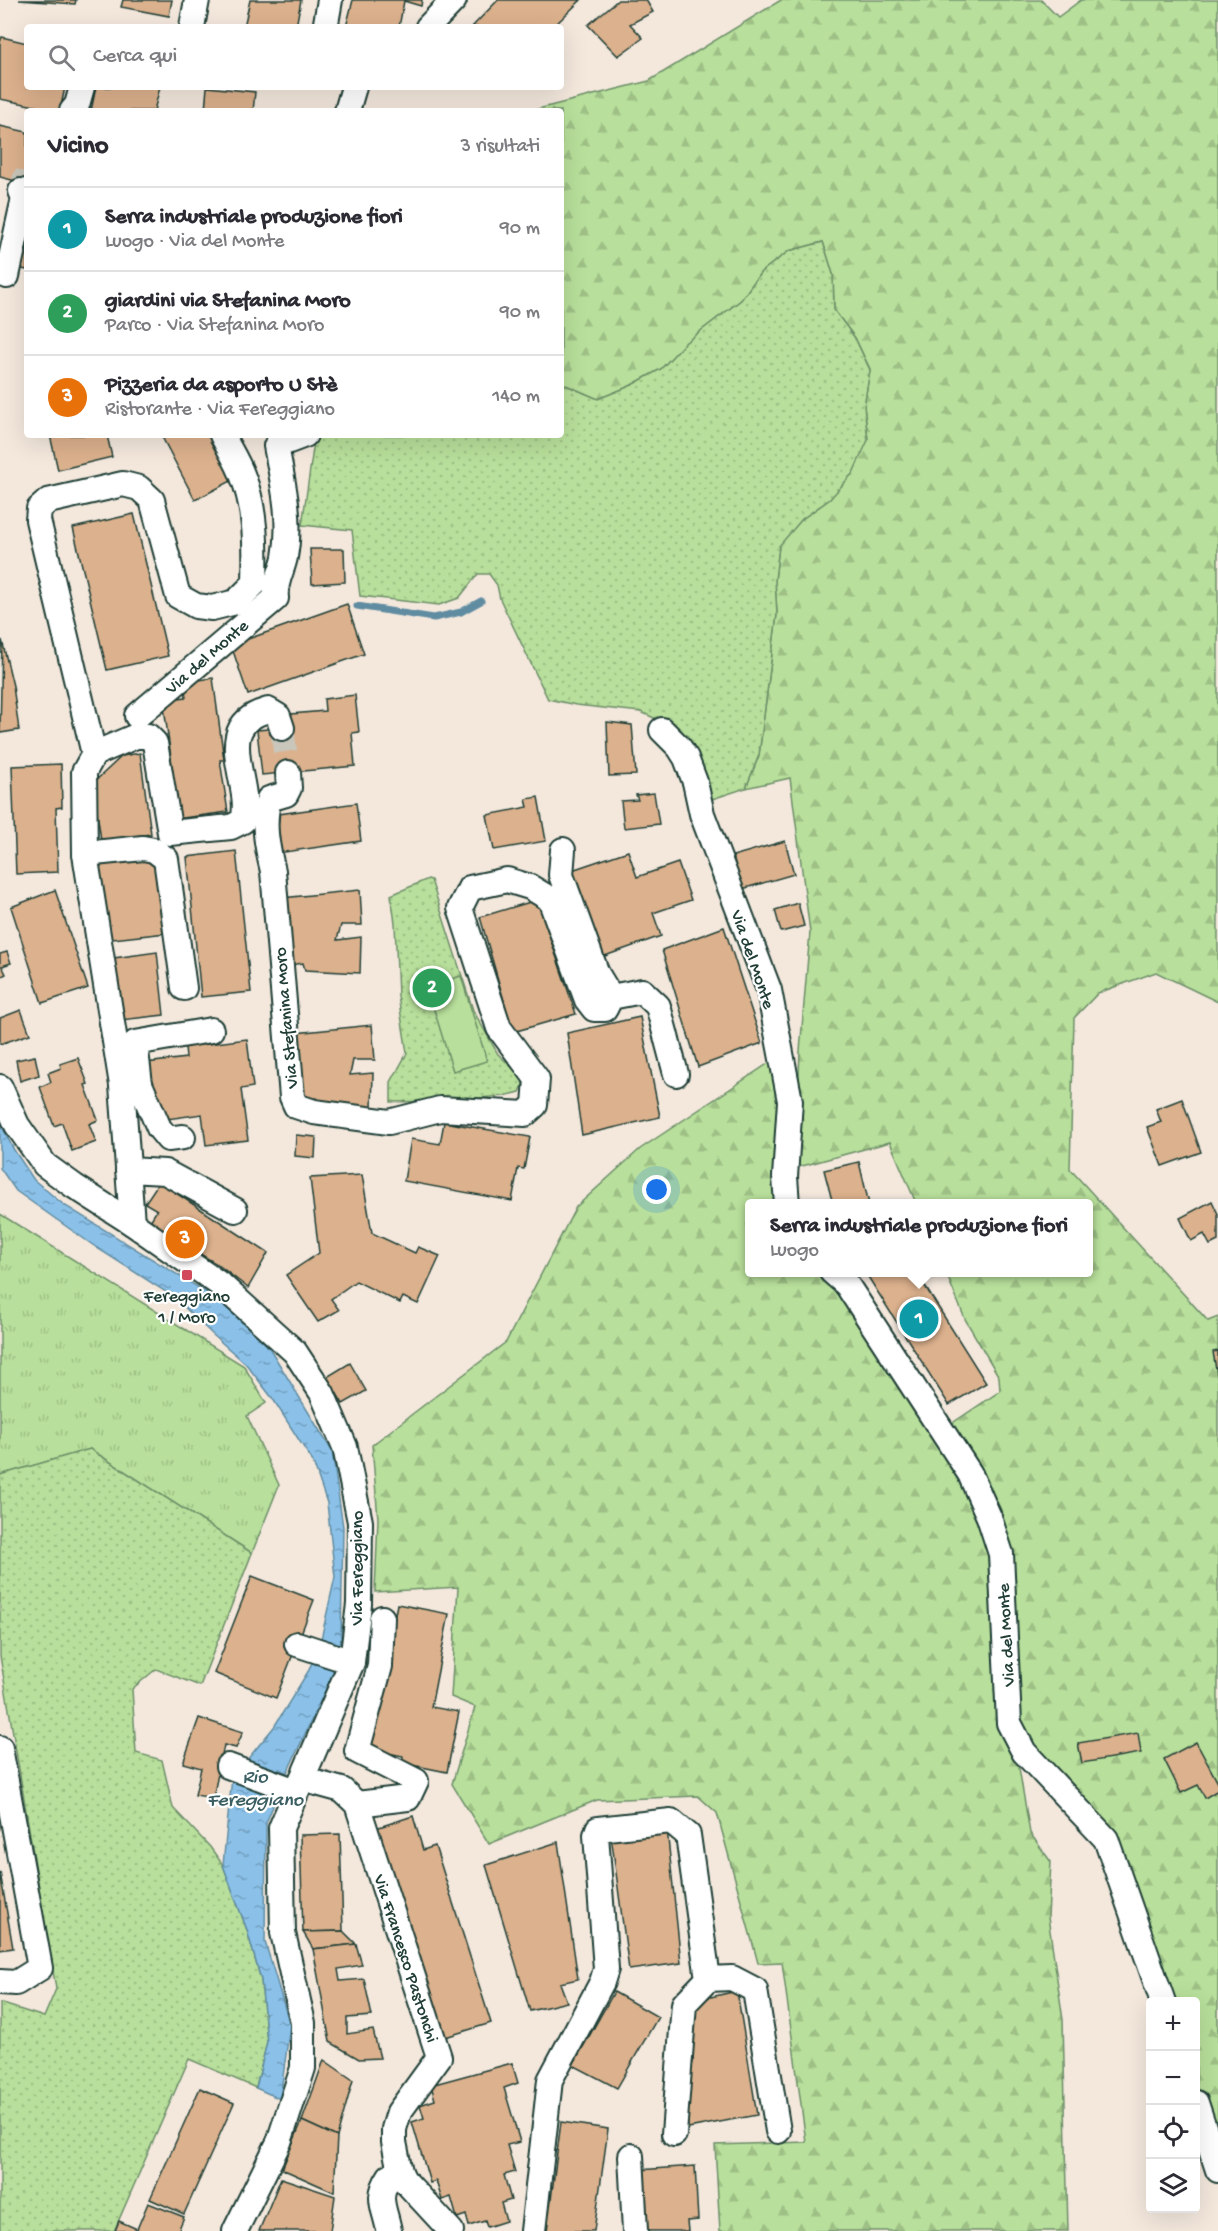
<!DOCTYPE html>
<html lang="it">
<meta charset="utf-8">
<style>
:root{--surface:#fff;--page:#f7f7f7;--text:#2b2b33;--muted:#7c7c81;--line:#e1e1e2;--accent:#d1495b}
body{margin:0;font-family:"Gochi Hand",sans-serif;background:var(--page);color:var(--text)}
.controls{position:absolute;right:18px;bottom:18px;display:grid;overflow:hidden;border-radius:6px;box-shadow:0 6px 24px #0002}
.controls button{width:54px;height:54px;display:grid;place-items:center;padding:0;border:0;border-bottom:2px solid var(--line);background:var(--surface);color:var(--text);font:30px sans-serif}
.you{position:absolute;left:657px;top:1190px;width:21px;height:21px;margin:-15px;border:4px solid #fff;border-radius:50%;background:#1a73e8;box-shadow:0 0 0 9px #1a73e833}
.badge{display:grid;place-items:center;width:39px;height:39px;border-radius:50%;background:var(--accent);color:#fff;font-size:20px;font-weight:700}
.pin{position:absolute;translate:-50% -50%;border:3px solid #fff;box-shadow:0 2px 6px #0006}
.popup{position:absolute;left:745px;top:1199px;width:348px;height:78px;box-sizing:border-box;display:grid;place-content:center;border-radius:6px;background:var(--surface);filter:drop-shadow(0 2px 4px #0005);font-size:20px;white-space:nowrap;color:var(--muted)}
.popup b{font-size:22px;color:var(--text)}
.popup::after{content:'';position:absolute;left:50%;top:100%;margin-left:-12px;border:12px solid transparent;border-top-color:var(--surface)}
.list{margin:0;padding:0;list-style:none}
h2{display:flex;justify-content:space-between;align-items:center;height:78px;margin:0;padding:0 24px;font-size:26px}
h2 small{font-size:20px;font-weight:400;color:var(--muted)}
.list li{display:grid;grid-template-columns:39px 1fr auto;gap:18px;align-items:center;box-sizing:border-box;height:84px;padding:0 24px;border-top:2px solid var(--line)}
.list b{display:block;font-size:22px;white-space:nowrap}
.list p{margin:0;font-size:20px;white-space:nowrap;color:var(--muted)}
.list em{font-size:20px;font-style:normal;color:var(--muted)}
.icon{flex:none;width:33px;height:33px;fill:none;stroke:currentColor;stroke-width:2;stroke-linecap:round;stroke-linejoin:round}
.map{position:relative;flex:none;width:1218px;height:2231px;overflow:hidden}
.search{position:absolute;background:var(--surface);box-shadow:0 6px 24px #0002;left:24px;top:24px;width:540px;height:66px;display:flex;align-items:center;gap:15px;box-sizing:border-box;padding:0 21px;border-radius:6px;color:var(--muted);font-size:22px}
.panel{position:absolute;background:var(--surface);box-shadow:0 6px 24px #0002;left:24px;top:108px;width:540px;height:330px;border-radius:6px}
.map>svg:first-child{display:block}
.grass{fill:url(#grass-tufts);stroke:#6c8e68;stroke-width:1.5}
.forest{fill:url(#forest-firs);stroke:#6c8e68;stroke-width:1.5}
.park{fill:url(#park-dots);stroke:#6c8e68;stroke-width:1.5}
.pitch{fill:#b8df9b;stroke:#6c8e68;stroke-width:1.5}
.water{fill:url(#water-ripples);stroke:#608ca1;stroke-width:1.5}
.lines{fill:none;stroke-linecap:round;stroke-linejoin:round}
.stream{stroke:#608ca1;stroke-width:7}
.building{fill:#dcb18d;stroke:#1f3d34;stroke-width:1.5}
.minor-tunnel{stroke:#c9c6bb;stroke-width:24;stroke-dasharray:24 12;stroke-linecap:butt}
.minor-casing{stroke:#1f3d34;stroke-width:28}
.minor{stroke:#fff;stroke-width:24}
.poi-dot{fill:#d1495b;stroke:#fff;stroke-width:2}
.labels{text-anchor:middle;stroke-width:4.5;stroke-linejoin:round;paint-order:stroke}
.street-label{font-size:18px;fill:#1f3d34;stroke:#fff}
.poi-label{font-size:18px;fill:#1f3d34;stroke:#fff}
.water-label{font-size:20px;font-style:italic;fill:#3a5e61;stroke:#fff}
</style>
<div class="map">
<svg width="1218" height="2231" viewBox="0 0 1218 2231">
<defs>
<pattern id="grass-tufts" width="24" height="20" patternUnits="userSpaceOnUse" patternTransform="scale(1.5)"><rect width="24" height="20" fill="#b8df9b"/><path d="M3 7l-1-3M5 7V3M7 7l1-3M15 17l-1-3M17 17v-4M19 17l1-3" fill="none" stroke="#9ec086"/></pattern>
<pattern id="forest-firs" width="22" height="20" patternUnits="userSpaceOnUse" patternTransform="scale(1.5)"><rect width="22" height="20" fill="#b8df9b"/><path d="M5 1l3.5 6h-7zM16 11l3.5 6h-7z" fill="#9ec086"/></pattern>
<pattern id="park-dots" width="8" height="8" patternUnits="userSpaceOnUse" patternTransform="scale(1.5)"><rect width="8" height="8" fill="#b8df9b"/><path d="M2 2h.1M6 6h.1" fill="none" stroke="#9ec086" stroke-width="1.8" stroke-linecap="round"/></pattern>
<pattern id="water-ripples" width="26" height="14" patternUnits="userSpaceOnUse" patternTransform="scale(1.5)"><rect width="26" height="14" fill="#8bc1e9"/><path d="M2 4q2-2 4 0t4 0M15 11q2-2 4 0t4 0" fill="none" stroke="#719ebe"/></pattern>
</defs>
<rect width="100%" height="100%" fill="#f4e8dd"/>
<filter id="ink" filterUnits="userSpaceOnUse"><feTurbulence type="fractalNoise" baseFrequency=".0167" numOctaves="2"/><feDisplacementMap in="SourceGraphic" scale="12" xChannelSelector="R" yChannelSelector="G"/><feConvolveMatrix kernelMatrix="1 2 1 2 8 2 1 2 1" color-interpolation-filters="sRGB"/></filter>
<g filter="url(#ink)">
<polygon class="grass" points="0,1214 244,1366 266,1403 247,1416 279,1485 252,1553 90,1449 0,1475"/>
<g class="forest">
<polygon points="781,0 1041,0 1058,17 1081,0 1218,0 1218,1002 1156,972 1098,993 1074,1018 1070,1169 1208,1321 1218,1317 1218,2144 1215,2146 1196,2085 1196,2002 1169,2001 1118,1853 1018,1730 1007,1554 948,1426 1000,1391 999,1377 965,1319 946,1273 1088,1272 1088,1204 916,1203 890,1142 795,1168 800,1051 810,932 790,778 746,788 759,755 777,614 775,580 779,545 802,519 830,499 868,440 864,406 870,369 855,338 834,310 833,274 823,242 789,251 761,272 741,300 685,343 661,369 630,386 598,399 561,383 561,111 535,111 538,109 649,81"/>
<polygon points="772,1061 782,1103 778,1203 750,1204 750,1272 814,1273 843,1291 982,1519 994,1555 1017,1756 1030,1833 1051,1862 1048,1917 1063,2020 1068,2231 720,2231 715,2145 806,2142 782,1962 758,1963 717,1813 698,1796 597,1800 489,1844 452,1784 475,1707 451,1697 458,1587 375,1592 378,1519 372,1445 506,1342 576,1207 640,1149"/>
</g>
<g class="park">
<polygon points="823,242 833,274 834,310 855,338 870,370 864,406 868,440 853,473 830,499 802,519 779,546 775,580 777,614 759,755 746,788 706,801 663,722 641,712 576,705 548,699 500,599 497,585 489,574 478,574 459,598 439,605 360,596 352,530 302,525 315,435 561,435 561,383 598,399 630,386 661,369 685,343 741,300 761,272 789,251"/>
<polygon points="428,879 431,880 473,1010 498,1054 522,1077 523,1085 520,1092 504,1096 441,1101 391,1102 391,1082 407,1053 398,996 395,923 391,895"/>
<polygon points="90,1449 252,1553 200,1686 156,1669 132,1689 136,1753 162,1760 173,1808 210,1847 223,1865 247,1930 261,1980 267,2042 256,2088 189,2059 114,2231 0,2231 0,2003 44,2017 56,1989 0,1656 0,1475"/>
</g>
<polygon class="pitch" points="461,976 487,1061 453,1071 427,987"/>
<polygon class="water" points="0,1123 14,1150 34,1180 64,1205 209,1294 247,1323 270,1349 332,1451 343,1527 341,1640 332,1676 285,1777 266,1823 265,1942 290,2025 280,2099 256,2088 267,2042 261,1980 247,1930 223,1865 232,1778 274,1727 309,1670 322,1635 335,1577 327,1503 313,1462 273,1399 246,1364 212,1334 174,1297 97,1248 16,1191 0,1168"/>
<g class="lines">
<polyline class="stream" points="357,606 434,618 461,612 481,601"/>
</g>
<g class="building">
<polygon points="19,0 76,0 75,4"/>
<polygon points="123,0 172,0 169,16 121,7"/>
<polygon points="250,0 301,0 296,27 244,27"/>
<polygon points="353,0 422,0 421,6 404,1 399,27 346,27"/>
<polygon points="498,0 581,0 553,27 472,27"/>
<polygon points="618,0 646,0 653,12 630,24 643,38 618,56 588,25"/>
<polygon points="2,37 27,43 27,87 65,87 60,111 0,99 0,42"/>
<polygon points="96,87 160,87 154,111 91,111"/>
<polygon points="207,87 255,92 253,111 205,111"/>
<polygon points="0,126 27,132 27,184 0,177"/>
<polygon points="27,215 27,270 13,267"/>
<polygon points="50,435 107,435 112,457 58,470"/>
<polygon points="161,435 215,435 237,478 195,500"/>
<polygon points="134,514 168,656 107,670 73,528"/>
<polygon points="310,549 344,549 345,582 312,584"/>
<polygon points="347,604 364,654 248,695 231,645"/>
<polygon points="2,640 13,686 19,730 0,733"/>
<polygon points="213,678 224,760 220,760 228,812 175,819 168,773 173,772 163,700 186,697 184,682"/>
<polygon points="355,695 359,732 352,733 355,766 262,775 257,730 293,727 291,714 325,711 324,699"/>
<polygon points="607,722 632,725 636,775 609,776"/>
<polygon points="140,753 151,834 101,840 93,783 122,756"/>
<polygon points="61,764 62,807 56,808 58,872 16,874 12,766"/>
<polygon points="654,793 659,824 624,828 621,801 638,800 636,795"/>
<polygon points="538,797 546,841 494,850 487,815 528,807 526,799"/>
<polygon points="356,803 361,841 278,853 272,815"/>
<polygon points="785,841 794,874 742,889 733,856"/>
<polygon points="236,851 251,992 201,997 187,857"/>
<polygon points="628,851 637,877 678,863 691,900 653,913 661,936 602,957 572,870"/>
<polygon points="157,857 166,933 104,940 93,865"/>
<polygon points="55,890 88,988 42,1003 11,907"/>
<polygon points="360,890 362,925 341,925 337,940 361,937 360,973 305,970 303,963 290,965 282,898"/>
<polygon points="537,900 576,1014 513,1032 480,917"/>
<polygon points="798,903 804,926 781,932 775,910"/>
<polygon points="724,927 762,1043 698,1067 662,950"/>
<polygon points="7,952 11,963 2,966 6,974 0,977 0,954"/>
<polygon points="157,952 164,1015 121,1020 114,958"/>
<polygon points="21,1010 30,1034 0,1044 0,1018"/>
<polygon points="640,1017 660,1117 582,1135 567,1033"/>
<polygon points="372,1025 375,1060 353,1060 350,1075 373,1073 372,1108 317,1105 316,1098 302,1100 295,1033"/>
<polygon points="247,1039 253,1087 241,1089 248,1140 206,1145 202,1114 160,1120 151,1096 146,1063 186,1058 185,1047"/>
<polygon points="35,1056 39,1075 20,1081 16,1060"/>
<polygon points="78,1058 88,1084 85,1085 98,1120 89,1124 96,1142 72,1151 62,1123 54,1126 40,1087 51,1082 48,1073 61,1068 60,1064"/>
<polygon points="1182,1099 1201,1152 1162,1166 1147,1127 1161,1122 1156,1109"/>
<polygon points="444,1122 530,1137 524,1169 518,1168 512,1201 404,1181 411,1139 440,1144"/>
<polygon points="296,1135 316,1137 315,1158 295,1156"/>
<polygon points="859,1162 869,1204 833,1204 824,1170"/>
<polygon points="362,1175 372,1233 415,1253 418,1247 440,1256 418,1304 403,1297 400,1303 356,1281 331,1299 339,1310 318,1322 286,1275 319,1253 310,1178"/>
<polygon points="159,1182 268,1253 248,1288 217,1264 149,1223 157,1210 145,1203"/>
<polygon points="1212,1201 1218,1214 1218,1241 1210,1245 1204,1234 1191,1241 1180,1218"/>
<polygon points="865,1272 916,1272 986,1383 949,1405"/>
<polygon points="1218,1351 1218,1380 1213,1352"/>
<polygon points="350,1363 366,1391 343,1404 327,1377"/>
<polygon points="252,1576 314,1600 276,1698 214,1673"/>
<polygon points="397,1604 449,1614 431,1707 459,1712 447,1772 402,1763 403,1756 369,1749"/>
<polygon points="199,1718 243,1732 236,1748 224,1745 213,1798 195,1795 201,1768 183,1763"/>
<polygon points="1138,1733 1141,1753 1082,1763 1078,1743"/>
<polygon points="1196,1742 1218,1783 1218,1790 1205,1798 1198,1785 1181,1793 1164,1759"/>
<polygon points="413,1816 423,1850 435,1846 491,2023 442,2038 376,1828"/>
<polygon points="667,1829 681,1963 629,1970 611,1835"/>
<polygon points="340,1834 343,1931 303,1932 300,1835"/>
<polygon points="558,1842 578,1979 560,1983 567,2002 530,2011 486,1865"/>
<polygon points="0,1872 13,1948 0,1950"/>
<polygon points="343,1931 356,1944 313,1949 303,1932"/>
<polygon points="356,1944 362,1965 338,1969 340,1981 364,1979 372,2016 347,2018 347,2034 373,2030 380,2058 359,2059 330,2042 313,1949"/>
<polygon points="737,1991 757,2115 688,2128 686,2064 693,2063 693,2001"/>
<polygon points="614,1992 658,2017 617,2088 573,2065"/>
<polygon points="324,2060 353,2080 337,2137 302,2121"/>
<polygon points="512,2063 518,2083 504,2088 520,2142 507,2145 515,2172 504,2175 511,2200 501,2203 506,2221 487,2227 485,2221 469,2226 466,2215 457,2218 451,2197 442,2200 436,2181 430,2183 412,2122 424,2118 420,2105 435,2100 431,2085"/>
<polygon points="200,2088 234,2103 184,2214 150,2199"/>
<polygon points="302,2121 337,2137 334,2192 282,2169"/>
<polygon points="561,2122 608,2129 594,2231 547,2231"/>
<polygon points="695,2166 698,2220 687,2221 688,2231 642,2231 638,2170"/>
<polygon points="281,2178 335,2196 330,2231 259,2231"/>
<polygon points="148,2203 184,2217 178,2231 115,2231 119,2221 137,2229"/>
</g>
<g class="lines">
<g class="minor-tunnel">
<polyline points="23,183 27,173"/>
<polyline points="282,728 288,773"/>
</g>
<g class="minor-casing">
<g id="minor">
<polyline points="192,27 197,0"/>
<polyline points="327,27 326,23 330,0"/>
<polyline points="428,27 454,0"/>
<polyline points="72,111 77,105 82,87"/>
<polyline points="347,111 354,87"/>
<polyline points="7,276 24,198 21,191"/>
<path d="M137 716 276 598C274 583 282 572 285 557 292 520 283 483 276 446L305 435"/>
<polyline points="662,730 679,747 686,758 695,782 702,814 769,990 790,1101 785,1177 787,1204"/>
<path d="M94 754 38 520 39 509 48 501 123 484 139 488 152 500 178 596 196 606 212 608 236 602 255 583C256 547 256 510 243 477 238 462 229 449 222 435"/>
<path d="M288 773 289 788 286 794 269 799C262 823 267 847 273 871L292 1097 296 1106 314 1112 389 1122 440 1109 525 1114 535 1105 537 1079 499 1028 460 908 470 888 507 880 530 887 550 899 587 1000 594 1009H605L611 997 642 991 658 1006 676 1074"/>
<polyline points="563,850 561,875 597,974 611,997"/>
<polyline points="85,854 143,848 154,850 166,859 184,988"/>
<polyline points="140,1084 159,1128 168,1139 183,1137"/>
<polyline points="122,1085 140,1084 135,1043 211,1030"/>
<polyline points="0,1087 17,1125 45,1165 74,1186 132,1223 221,1285 295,1352 322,1393 345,1447 360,1522 359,1604 352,1662 281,1828 283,1933 303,2023 303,2068 279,2142 235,2231"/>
<polyline points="128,1170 165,1172 235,1210"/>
<path d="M132 1223 122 1085 85 854 84 772 94 754 136 736H148L155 743 170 833 231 827 243 821C254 783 209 726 268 710L278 716 282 728"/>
<polyline points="832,1272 847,1285 970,1474 989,1517 1001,1554 1009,1723 1024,1752 1106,1839 1163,2002"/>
<polyline points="297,1644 352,1662"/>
<polyline points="0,1748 40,1968 16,1983 0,1982"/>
<polyline points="228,1766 296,1791"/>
<polyline points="302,1779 342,1790 357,1804 439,2057 399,2112 394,2129 394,2142 400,2172 404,2180 451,2231"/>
<polyline points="357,1804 408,1798 416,1781 357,1751 380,1666 382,1618"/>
<polyline points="708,1979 732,1978 755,1990 778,2131"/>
<polyline points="1196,2103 1218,2170"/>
<polyline points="631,2156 635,2231"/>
<path d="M389 2231C385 2208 375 2198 390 2176L400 2172"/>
<polyline points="533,2231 550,2080 602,1982 606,1969 596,1835 598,1829 671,1821 688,1835 708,1979 684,2004 674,2134"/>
</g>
</g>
<use href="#minor" class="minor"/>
</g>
</g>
<rect class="poi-dot" x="181" y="1269" width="12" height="12" rx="3"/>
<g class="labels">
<g class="street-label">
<text transform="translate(206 656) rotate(-41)" y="6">Via del Monte</text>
<text transform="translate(754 959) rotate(71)" y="6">Via del Monte</text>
<text transform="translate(285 1018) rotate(-95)" y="6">Via Stefanina Moro</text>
<text transform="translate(356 1568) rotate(-90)" y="6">Via Fereggiano</text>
<text transform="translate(1005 1635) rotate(-93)" y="6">Via del Monte</text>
<text transform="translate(407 1958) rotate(72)" y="6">Via Francesco Pastonchi</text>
</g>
<g class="poi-label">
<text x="187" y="1301">Fereggiano<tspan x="187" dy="21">1 / Moro</tspan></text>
</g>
<g class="water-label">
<text x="255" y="1782">Rio<tspan x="255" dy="23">Fereggiano</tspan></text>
</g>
</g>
</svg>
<div class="controls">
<button>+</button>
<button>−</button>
<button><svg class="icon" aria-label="locate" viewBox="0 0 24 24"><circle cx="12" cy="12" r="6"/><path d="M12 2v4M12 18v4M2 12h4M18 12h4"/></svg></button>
<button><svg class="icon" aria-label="layers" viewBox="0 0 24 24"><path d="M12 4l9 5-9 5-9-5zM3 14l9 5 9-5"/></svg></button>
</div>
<div class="you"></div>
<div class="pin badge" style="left:919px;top:1319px;background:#0f9aa8">1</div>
<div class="popup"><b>Serra industriale produzione fiori</b>Luogo</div>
<div class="pin badge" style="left:432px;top:988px;background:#2e9e5b">2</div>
<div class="pin badge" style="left:185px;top:1239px;background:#e8710a">3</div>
<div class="search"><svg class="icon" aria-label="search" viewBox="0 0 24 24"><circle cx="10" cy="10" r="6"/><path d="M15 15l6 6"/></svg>Cerca qui</div>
<section class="panel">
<h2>Vicino<small>3 risultati</small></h2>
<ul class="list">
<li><span class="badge" style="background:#0f9aa8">1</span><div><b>Serra industriale produzione fiori</b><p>Luogo · Via del Monte</p></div><em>90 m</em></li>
<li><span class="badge" style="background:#2e9e5b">2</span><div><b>giardini via Stefanina Moro</b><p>Parco · Via Stefanina Moro</p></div><em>90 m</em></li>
<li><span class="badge" style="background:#e8710a">3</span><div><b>Pizzeria da asporto U Stè</b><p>Ristorante · Via Fereggiano</p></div><em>140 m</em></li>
</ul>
</section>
</div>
